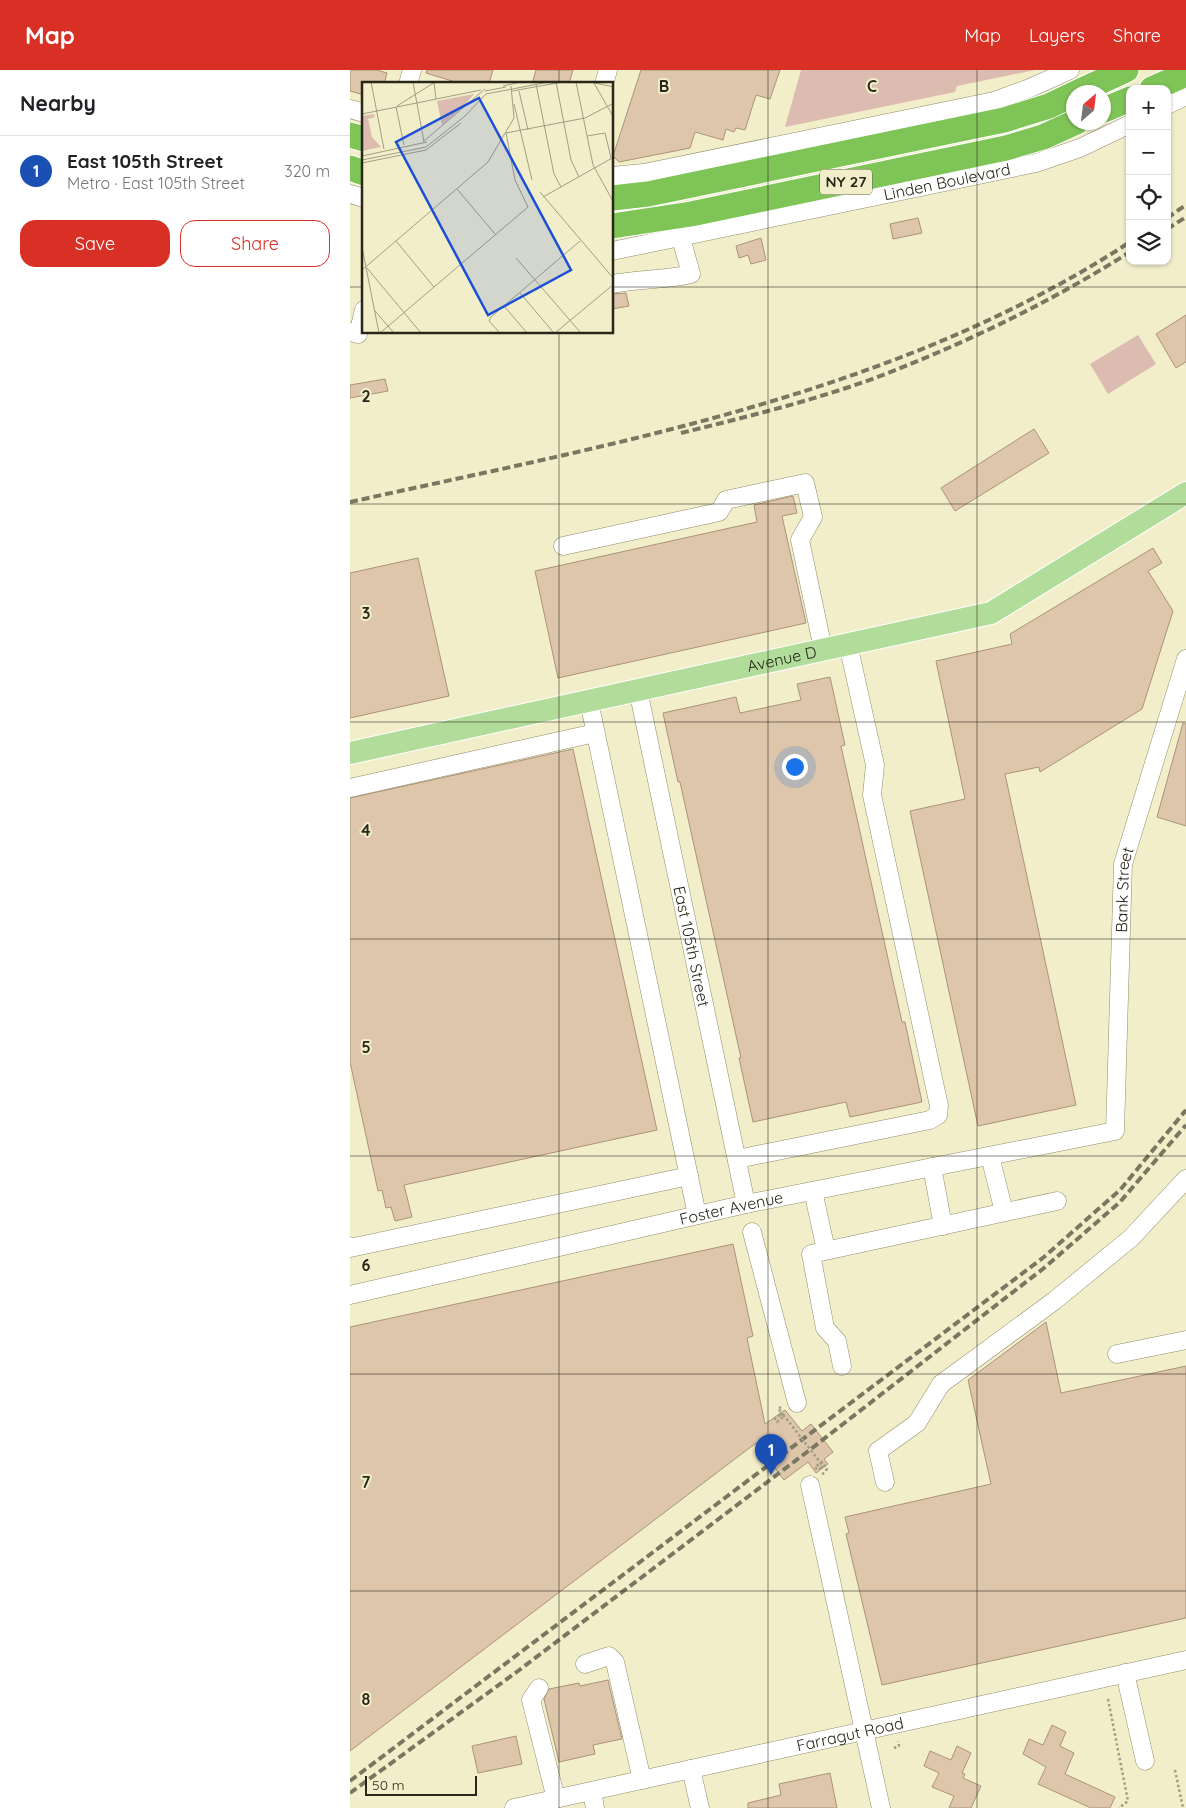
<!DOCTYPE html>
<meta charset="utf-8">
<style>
:root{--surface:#fff;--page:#f6f6f6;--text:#202124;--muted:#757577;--line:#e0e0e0;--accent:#d93025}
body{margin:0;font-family:Quicksand,sans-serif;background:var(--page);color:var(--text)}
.controls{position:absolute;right:15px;top:15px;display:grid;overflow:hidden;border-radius:10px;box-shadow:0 1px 4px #0004}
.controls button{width:45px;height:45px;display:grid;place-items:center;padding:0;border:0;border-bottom:1px solid var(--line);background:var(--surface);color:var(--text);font:25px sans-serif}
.compass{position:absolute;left:716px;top:15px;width:45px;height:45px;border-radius:50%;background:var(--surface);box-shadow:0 1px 4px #0004;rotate:28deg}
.scale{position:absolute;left:15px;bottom:12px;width:112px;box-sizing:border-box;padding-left:5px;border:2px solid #282719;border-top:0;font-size:14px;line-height:18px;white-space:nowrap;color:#282719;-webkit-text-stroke:4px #f2eeca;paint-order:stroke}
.you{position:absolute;left:444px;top:696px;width:18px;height:18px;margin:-12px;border:4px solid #fff;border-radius:50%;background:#1a73e8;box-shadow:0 0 0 8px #1a73e833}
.badge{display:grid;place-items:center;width:32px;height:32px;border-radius:50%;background:var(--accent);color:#fff;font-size:16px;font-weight:700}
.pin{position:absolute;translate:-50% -41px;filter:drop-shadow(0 1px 2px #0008)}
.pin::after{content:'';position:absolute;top:26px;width:18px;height:15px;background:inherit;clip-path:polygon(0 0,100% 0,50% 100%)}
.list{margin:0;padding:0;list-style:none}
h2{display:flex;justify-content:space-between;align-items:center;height:65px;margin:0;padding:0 20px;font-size:21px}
h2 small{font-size:16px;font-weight:400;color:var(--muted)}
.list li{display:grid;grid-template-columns:32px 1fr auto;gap:15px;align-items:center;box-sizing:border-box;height:70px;padding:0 20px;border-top:1px solid var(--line)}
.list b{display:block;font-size:19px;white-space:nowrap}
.list p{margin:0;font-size:16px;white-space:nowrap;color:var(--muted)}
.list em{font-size:16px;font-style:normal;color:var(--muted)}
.actions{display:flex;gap:10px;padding:15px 20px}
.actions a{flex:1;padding:11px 0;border:1px solid var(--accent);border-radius:15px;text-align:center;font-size:18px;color:var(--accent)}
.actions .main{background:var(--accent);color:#fff}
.icon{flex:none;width:28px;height:28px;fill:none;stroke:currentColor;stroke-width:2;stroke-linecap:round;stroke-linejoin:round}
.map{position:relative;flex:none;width:836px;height:1738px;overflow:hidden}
header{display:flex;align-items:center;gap:30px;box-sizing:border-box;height:70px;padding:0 25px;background:var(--accent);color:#fff}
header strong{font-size:24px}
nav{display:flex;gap:28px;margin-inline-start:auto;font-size:18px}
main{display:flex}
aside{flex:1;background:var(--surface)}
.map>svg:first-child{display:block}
.green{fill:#dcbbb0}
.building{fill:#dec6ab;stroke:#ab9378}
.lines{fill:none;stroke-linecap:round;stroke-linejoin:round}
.minor-casing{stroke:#908c6b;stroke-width:19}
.major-casing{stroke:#fff;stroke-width:24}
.highway-casing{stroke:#fff;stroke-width:27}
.path{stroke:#a19e83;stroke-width:2.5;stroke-dasharray:2.5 2.5;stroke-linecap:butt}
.minor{stroke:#fff;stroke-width:18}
.major{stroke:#b2dc9a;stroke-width:22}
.highway{stroke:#7fc457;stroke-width:25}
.rail{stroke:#797760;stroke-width:4;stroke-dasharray:8 4;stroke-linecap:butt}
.path-bridge{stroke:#a19e83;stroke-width:2.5;stroke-dasharray:2.5 2.5;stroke-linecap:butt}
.grid{fill:none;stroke:#282719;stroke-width:1;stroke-opacity:0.55}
.labels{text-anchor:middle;stroke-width:4;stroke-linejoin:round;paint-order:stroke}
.shield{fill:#f2eeca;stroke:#65634e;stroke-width:1}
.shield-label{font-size:15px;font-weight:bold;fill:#282719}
.street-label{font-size:16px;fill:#282719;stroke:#f2eeca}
.inset-road{fill:none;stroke:#a19e83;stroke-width:1}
.view{fill:#1d4ed8;fill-opacity:0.15;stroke:#1d4ed8;stroke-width:2.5}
.inset-edge{fill:none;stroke:#282719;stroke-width:2.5}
.grid-label{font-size:16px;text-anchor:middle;font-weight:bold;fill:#282719;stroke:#f2eeca;stroke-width:4;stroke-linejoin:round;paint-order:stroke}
</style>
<header>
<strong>Map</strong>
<nav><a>Map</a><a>Layers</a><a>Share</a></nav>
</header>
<main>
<aside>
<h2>Nearby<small></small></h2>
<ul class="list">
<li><span class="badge" style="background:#1a4fb4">1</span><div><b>East 105th Street</b><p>Metro · East 105th Street</p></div><em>320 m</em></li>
</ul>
<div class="actions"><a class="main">Save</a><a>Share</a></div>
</aside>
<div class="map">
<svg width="836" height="1738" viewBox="0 0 836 1738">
<rect width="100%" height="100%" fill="#f2eeca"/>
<g class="green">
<polygon points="451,0 685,0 607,16 605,22 435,57"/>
<polygon points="788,265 806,294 758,324 740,294"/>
</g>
<g class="building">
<polygon points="0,0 27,0 37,3 34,14 14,14 14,25 0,21"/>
<polygon points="77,0 143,0 139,14 112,14 76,3"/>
<polygon points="186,0 223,0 219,14 182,14"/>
<polygon points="291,0 430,0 420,29 406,25 395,60 386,58 384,62 376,59 373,70 345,62 340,78 269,92 263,86"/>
<polygon points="568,148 572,163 543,169 540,154"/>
<polygon points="411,168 416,190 401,194 398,185 389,188 386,176"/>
<polygon points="276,223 279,236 262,239 262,224"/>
<polygon points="836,245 836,292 826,298 806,264"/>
<polygon points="35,309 38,321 0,328 0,315"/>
<polygon points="684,359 699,383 605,441 591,418"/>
<polygon points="443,426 447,443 432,446 456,553 208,608 185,501 407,452 404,435"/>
<polygon points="803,478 812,493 798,501 823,541 792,639 690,702 689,697 655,704 726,1035 628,1056 560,741 615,729 586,591 662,574 660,564"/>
<polygon points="68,488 99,626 0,648 0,503"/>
<polygon points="480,607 495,675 491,676 552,952 555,952 572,1032 500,1047 496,1032 403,1052 389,988 391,988 330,712 328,712 313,643 386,627 390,643 451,630 447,614"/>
<polygon points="833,653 836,654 836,756 807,747"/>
<polygon points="223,679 307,1060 54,1115 62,1147 45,1151 41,1137 36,1138 32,1120 28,1121 0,992 0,728"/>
<polygon points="383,1174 403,1266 397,1268 415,1354 435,1340 452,1361 461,1354 483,1382 474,1389 478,1394 466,1403 458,1392 434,1410 406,1373 0,1681 0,1257"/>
<polygon points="696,1252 711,1323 836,1296 836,1548 532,1615 496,1464 499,1463 495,1447 641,1414 618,1310"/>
<polygon points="258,1610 272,1669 243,1675 245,1684 209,1692 194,1629 199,1619 229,1613 230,1616"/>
<polygon points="702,1655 716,1662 710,1676 724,1683 715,1704 765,1727 760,1738 741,1738 688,1714 696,1697 673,1684 679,1669 693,1675"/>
<polygon points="166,1666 172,1694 128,1703 122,1676"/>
<polygon points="607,1676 621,1683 612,1703 615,1704 613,1708 631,1716 621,1738 599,1738 604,1726 582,1717 589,1703 574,1696 580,1681 601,1690"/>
<polygon points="480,1703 487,1738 398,1738 398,1733 431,1725 429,1714"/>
</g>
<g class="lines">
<g class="minor-casing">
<g id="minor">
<polyline points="58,14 62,0"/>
<polyline points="254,14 258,0"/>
<polyline points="817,35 836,26"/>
<polyline points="0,39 14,43"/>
<polyline points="262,106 294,103 644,31 680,18 720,0"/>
<polyline points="0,124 14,128"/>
<path id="s1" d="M262 181 686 93 730 78 780 54"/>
<path d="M262 214C289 209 315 210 341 204L331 168"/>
<polyline points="0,262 8,264 14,240"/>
<polyline points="213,476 369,442 376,430 455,413 463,447 450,470 473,579"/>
<path id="s2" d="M288 620 396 1134"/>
<polyline points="239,631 347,1145"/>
<polyline points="0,718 245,663"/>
<polyline points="640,1086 654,1142"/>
<polyline points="387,1089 580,1050 588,1045 589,1036 522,725 525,695 498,574"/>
<polyline points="582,1097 593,1156"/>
<polyline points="463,1121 476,1180"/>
<polyline points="402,1162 447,1333"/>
<polyline points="0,1176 0,1178 339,1106"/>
<path id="s3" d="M0 1225 396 1134 765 1061 773 794 836 589"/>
<polyline points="767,1284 836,1270"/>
<polyline points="492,1296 487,1271 475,1258 461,1184 707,1131"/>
<polyline points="535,1412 528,1381 567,1353 591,1314 704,1231 781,1168 836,1109"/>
<polyline points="460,1415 531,1738"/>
<polyline points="235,1594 259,1586 265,1592 292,1710"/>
<polyline points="775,1603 795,1691"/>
<polyline points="189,1618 181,1630 206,1729"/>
<polyline points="341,1699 350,1738"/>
<polyline points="242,1721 245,1738"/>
<path id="s4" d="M164 1738 836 1590"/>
</g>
</g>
<g class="major-casing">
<g id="major">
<path id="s5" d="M0 683 641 543 836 423"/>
</g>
</g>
<g class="highway-casing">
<g id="highway">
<polyline points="802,19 836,4"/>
<polyline points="728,22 776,0"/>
<polyline points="754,40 780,29"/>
<polyline points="0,65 14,69"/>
<polyline points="0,98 14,103"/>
<polyline points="262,128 298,124 654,50 699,36 724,24"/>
<polyline points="262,156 341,144 656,78 693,67 726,52"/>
</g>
</g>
<g class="path">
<polyline points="430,1345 425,1349 427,1352 434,1346 428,1338 433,1337"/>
<polyline points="471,1398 467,1400 465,1397 472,1392 477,1399 472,1405"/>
<polyline points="758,1629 778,1731 769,1738"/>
<polyline points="544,1678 549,1676 548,1671"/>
<polyline points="825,1700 833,1738"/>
</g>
<use href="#minor" class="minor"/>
<use href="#major" class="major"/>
<use href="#highway" class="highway"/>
<g class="rail">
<polyline points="817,148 836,135"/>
<polyline points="817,159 836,147"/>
<path d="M331 363C396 347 462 331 525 308 614 274 699 233 780 182"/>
<path d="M0 432C267 373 547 324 780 172"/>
<polyline points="0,1711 694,1187 770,1120 836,1040"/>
<polyline points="0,1723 168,1601 457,1382 694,1198 770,1132 836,1055"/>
</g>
<polyline class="path-bridge" points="430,1345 432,1343 473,1396 471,1398"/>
</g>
<path class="grid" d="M209 0V14M418 0V1738M627 0V1738M0 217H14M262 217H836M209 262V1738M0 434H836M0 652H836M0 869H836M0 1086H836M0 1304H836M0 1521H836"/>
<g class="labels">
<rect class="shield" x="470" y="99.5" width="52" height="25" rx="4"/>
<g class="shield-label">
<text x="496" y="117">NY 27</text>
</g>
<g class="street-label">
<text dy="6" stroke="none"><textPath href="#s1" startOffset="342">Linden Boulevard</textPath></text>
<text dy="6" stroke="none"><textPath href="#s5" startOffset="442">Avenue D</textPath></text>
<text dy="6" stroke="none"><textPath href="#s3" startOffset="1024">Bank Street</textPath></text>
<text dy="6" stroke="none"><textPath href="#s2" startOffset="262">East 105th Street</textPath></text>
<text dy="6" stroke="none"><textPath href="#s3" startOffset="391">Foster Avenue</textPath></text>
<text dy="6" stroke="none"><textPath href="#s4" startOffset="344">Farragut Road</textPath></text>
</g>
</g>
<g transform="translate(12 12)">
<rect width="251" height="251" fill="#f2eeca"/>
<path d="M112 12 102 24 80 43 75 19ZM12 32 13 35 6 37 10 55 19 65 0 69V34Z" fill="#dcbbb0"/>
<path class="inset-road" d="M9 0 22 67M51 0 62 60M194 0 209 78 217 95M214 0 231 83 252 121M228 0 252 5M72 1 74 17M232 1 252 36M174 2 192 92 199 105M141 4 159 0M123 9 144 5M150 9 201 0M157 9 166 48M152 22 170 98M35 24 73 0M34 25 42 63M0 32 119 8M225 54 243 51 249 76M62 59 123 7M0 74 65 60M0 78 64 65 103 34 124 12 187 0M0 81 64 68 99 41M95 107 133 152M178 110 252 197M181 115 252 75M34 159 72 205M0 165 17 251M154 176 219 251M5 186 59 251M0 188 126 80 152 36 149 4M158 211 192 251M142 224 165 251M13 229 32 251M18 251 166 125 153 98 144 51 223 36 252 21M138 251 127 239 129 235 218 159M193 251 252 202"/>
<path class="view" d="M117 16 209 188 126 233 34 60Z"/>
<rect width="251" height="251" class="inset-edge"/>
</g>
<g class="grid-label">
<text x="314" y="22">B</text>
<text x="522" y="22">C</text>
<text x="16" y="332">2</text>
<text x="16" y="549">3</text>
<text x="16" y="766">4</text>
<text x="16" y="983">5</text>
<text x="16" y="1201">6</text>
<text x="16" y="1418">7</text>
<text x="16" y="1635">8</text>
</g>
</svg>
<div class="controls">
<button>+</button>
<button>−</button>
<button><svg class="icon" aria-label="locate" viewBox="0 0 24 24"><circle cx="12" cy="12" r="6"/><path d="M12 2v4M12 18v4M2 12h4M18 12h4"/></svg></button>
<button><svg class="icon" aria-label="layers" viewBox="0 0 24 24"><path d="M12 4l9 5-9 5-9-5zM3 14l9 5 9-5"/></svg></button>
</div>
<svg class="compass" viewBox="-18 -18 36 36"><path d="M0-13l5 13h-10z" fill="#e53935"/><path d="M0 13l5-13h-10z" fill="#757577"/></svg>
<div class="scale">50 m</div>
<div class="you"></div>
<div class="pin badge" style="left:421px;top:1405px;background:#1a4fb4">1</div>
</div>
</main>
